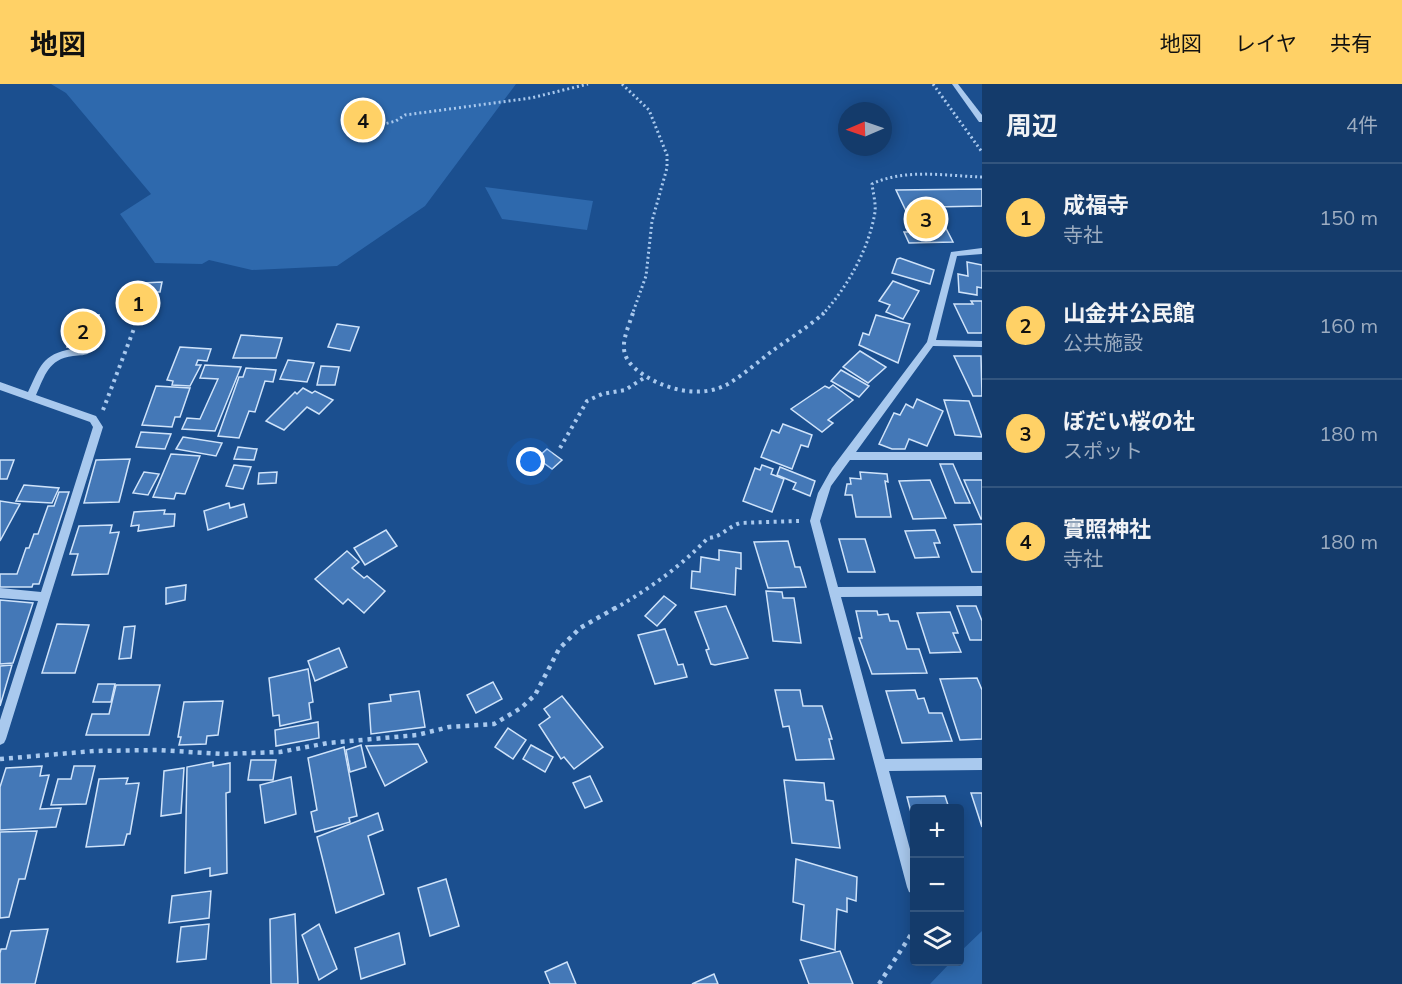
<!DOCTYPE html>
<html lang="ja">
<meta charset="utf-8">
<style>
:root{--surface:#143b6b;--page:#214673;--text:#f1f3f6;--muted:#9dadc1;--line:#33557e;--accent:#ffd166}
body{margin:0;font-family:Mulish,"Noto Sans JP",sans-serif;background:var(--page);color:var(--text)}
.controls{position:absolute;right:18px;bottom:18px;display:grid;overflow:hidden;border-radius:6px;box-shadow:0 3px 15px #0003}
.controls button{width:54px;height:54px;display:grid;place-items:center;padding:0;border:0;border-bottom:2px solid var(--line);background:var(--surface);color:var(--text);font:30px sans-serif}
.compass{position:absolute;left:838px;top:18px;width:54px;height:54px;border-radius:50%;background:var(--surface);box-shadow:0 3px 15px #0003;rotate:268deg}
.you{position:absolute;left:531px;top:378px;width:21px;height:21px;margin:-15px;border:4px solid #fff;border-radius:50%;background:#1a73e8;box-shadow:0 0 0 9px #1a73e833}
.badge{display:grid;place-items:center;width:39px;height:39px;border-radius:50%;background:var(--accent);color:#111;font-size:20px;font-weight:700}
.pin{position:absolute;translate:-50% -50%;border:3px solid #fff;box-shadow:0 2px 6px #0006}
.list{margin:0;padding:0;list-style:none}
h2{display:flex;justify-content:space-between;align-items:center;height:78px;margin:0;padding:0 24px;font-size:26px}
h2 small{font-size:20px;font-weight:400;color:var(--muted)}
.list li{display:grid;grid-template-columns:39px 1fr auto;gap:18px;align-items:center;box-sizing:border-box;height:108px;padding:0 24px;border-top:2px solid var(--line)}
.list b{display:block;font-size:22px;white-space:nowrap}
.list p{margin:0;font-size:20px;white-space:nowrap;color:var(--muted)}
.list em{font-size:20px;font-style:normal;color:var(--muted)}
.icon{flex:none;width:33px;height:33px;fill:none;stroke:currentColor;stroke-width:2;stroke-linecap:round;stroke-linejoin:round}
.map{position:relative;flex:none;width:982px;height:900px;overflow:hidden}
header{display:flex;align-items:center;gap:36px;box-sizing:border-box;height:84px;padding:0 30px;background:var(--accent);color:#111}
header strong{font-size:28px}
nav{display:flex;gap:33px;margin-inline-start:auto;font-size:21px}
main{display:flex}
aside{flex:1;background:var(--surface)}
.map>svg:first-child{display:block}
.green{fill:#2e69ad}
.building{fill:#4478b7;stroke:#cfe3fa;stroke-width:1.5}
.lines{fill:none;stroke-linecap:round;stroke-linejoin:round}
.path-far2{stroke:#a9c9ee;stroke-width:3;stroke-dasharray:2 3;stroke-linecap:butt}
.path-far1{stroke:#a9c9ee;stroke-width:4;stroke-dasharray:3 4.5;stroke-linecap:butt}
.path{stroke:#a9c9ee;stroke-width:4.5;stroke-dasharray:4 5;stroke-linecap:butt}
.minor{fill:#a9c9ee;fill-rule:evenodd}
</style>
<header>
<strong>地図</strong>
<nav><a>地図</a><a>レイヤ</a><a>共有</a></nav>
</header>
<main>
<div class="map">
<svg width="982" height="900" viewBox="0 0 982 900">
<rect width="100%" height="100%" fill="#1b4f8f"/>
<g class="green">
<polygon points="51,0 516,0 425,122 337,182 252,186 209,176 202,180 155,179 120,130 151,110 66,9"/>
<polygon points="485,103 593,117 587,146 502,135"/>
<polygon points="982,847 982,900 930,900 951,878 960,878 960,868"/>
</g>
<g class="building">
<polygon points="982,105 982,122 935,123 953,158 909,159 904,148 916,148 896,106"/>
<polygon points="900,174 934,186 930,200 892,189 897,175"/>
<polygon points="967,178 982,181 982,204 977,203 977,211 959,208 958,190 968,192"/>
<polygon points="893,197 919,207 903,235 886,228 890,221 879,217"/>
<polygon points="162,198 160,208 152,208 148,228 124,229 128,210 140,209 142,199"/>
<polygon points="971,217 982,217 982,249 968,249 954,220 973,220"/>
<polygon points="79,231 99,231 87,263 67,263"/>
<polygon points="876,231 910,240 898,279 859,261 863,249 869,251"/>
<polygon points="337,240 359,243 350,267 328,263"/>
<polygon points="241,251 282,254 276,274 233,274"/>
<polygon points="180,263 211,265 207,277 198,276 196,281 201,281 190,302 172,301 173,297 167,296"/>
<polygon points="860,267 886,283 868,299 843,283"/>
<polygon points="954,272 981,272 982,312 973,312"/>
<polygon points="288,276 314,279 307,298 280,295"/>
<polygon points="205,281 241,283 215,347 182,345 187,334 200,335 218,295 200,294"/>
<polygon points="321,282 339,283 335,301 317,301"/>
<polygon points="246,284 276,286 273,298 265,297 255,328 249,327 239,354 218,352 239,293 243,293"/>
<polygon points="841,286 869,302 859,313 831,297"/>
<polygon points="833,301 853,316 828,336 833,339 822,348 791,325 825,302 829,304"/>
<polygon points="156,302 190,304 180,333 175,333 172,343 142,341"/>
<polygon points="303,304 312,309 315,307 333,316 319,330 307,323 284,346 266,337 295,308 297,310"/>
<polygon points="917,315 943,327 927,362 909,355 905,365 892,365 879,360 894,329 900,331 906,320 913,324"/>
<polygon points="944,316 969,317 982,353 955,351"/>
<polygon points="783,340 812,351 808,363 801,361 792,385 761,373 772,346 779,349"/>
<polygon points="141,348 171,350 165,365 136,363"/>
<polygon points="183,353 222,359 216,372 176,365"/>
<polygon points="238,363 257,365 254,376 234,375"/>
<polygon points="547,365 562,376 552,385 537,374"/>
<polygon points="171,370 200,372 185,410 176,409 174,415 153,413"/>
<polygon points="130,375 119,418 84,419 96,376"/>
<polygon points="0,376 14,376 7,395 0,395"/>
<polygon points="940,380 953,380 970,419 955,419"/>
<polygon points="234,381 251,383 243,405 226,402"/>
<polygon points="762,381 773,385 771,390 784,395 772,428 743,417 755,384 760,386"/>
<polygon points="780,383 815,397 810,412 793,405 796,399 777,391"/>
<polygon points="144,388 159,390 148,411 133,409"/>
<polygon points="277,388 276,399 258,400 259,389"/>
<polygon points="860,388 887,390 888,398 885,397 891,433 856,433 852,411 845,411 847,400 851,400 850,394 861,395"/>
<polygon points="930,396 946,434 913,435 899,397"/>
<polygon points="964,396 982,396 982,435 981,435"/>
<polygon points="24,401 59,404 52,419 16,417"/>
<polygon points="59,408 69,408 39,500 33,500 32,503 0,503 0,490 17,490 26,464 29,464 34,450 38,450 48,422 54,422"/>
<polygon points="0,417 20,420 0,457"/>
<polygon points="229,419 230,424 244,420 247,433 208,446 204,427"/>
<polygon points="165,426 164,430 175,430 174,442 138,447 139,441 131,442 134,428"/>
<polygon points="982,440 982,488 972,488 954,441"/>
<polygon points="112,441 110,449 119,448 108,490 72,491 78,470 70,470 79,442"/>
<polygon points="386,446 397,462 365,481 354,464"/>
<polygon points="935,446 940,459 934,459 939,473 915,474 905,447"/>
<polygon points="839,455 865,455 875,488 848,488"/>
<polygon points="788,457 795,483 800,483 806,503 768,504 754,458"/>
<polygon points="719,466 741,469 741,485 736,484 735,511 691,504 692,487 700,488 701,473 719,476"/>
<polygon points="347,467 359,478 352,484 364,494 367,492 385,507 364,529 348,515 343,520 315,495"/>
<polygon points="186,501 185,516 166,520 166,504"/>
<polygon points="766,507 782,508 783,514 794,514 801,559 773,557"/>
<polygon points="664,512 676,521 657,542 645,532"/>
<polygon points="0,516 33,519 13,579 0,580"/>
<polygon points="726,522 748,574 715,581 711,580 706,566 709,565 695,528"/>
<polygon points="957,522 976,522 982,537 982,556 970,556"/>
<polygon points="856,527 877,527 878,531 888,530 890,537 898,537 907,565 919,565 927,589 872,590 859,554 862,554"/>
<polygon points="950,528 958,549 953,549 961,568 930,569 917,529"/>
<polygon points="57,540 89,541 75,589 42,589"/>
<polygon points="135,542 131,574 119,575 124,543"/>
<polygon points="665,545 678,581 683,580 687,593 655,600 638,551"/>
<polygon points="339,564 347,583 315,597 308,577"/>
<polygon points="12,581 0,622 0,582"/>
<polygon points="308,585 313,618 309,619 311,635 280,642 279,631 273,632 269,594"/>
<polygon points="977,594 982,606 982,655 960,656 940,595"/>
<polygon points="493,598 502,615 476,629 467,611"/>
<polygon points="98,600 115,600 111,618 93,618"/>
<polygon points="116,601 160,601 149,651 86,651 92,630 109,630"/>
<polygon points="775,606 800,606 803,622 822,622 832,655 829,655 834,675 796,676 789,642 783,643"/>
<polygon points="915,606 918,615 924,614 929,629 942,629 952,657 902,659 886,607"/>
<polygon points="419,607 425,643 371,650 369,620 391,617 390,611"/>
<polygon points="562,612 603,663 574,685 564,673 561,675 539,641 550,633 544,625"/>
<polygon points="223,617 218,651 207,652 206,660 179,661 181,653 178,653 184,618"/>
<polygon points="318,638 319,654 276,662 275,646"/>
<polygon points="508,644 526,656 513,675 495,663"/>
<polygon points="418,660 427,678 385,702 366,662"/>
<polygon points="361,661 366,683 350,688 346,666"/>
<polygon points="531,661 553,673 545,688 523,675"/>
<polygon points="344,663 357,732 349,734 350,738 315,748 311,728 317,726 308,674"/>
<polygon points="251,676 276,676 273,696 248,696"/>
<polygon points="213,678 213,682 230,679 230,708 226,709 227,789 210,792 210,784 185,789 187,683"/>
<polygon points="42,682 40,692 49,691 40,725 61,724 56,743 0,746 0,703 6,684"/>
<polygon points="74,682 95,682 86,720 51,721 58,695 71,695"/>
<polygon points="184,684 181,729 161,732 164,687"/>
<polygon points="590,692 602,717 585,724 573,699"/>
<polygon points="291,693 296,730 265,739 260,701"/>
<polygon points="128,694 126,700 139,699 130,750 127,750 124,761 86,763 99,695"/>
<polygon points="784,696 824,699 826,716 833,717 840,764 792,759"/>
<polygon points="971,709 982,709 982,743"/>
<polygon points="945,712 949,724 914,724 914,740 907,713"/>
<polygon points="378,729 383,746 368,752 384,810 336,829 317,753"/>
<polygon points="37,747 25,795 19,795 9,833 0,834 0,748"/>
<polygon points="796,775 857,793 856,817 847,814 847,828 837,825 835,866 801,856 804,821 793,818"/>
<polygon points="446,795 459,842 430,852 418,804"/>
<polygon points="211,807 209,834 169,839 172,812"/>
<polygon points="295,830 298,900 271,900 270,835"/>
<polygon points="209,840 206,875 177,878 181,843"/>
<polygon points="319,840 337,885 319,896 302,851"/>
<polygon points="48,845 35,900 0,900 0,869 1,865 6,865 11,847"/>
<polygon points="399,849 405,880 361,895 355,864"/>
<polygon points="840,867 853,900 809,900 800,876"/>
<polygon points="567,878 576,900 550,900 545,888"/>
<polygon points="714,890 718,900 692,900"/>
</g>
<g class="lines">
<g class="path-far2">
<polyline points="622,0 649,26 667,71 667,84 652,137 646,192 632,231"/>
<polyline points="933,0 982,68"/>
<polyline points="372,43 396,37 405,31 531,14 588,0"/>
<path d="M822 231C847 204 869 165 875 128 876 119 873 109 872 100 906 84 946 92 982 93"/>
</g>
<g class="path-far1">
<path d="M633 229C624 255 615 271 641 289 665 306 701 315 728 300 743 291 758 278 772 267 789 255 808 243 824 229"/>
<polyline points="103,326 135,242"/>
<polyline points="560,364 587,317 602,310 625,306 644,294"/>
<path d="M614 525C649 505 680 483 708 454 722 453 727 443 740 439L799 437"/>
</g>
<g class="path">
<polyline points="0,675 94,667 157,666 223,670 280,668 328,659 417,651 449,643 494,640 521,624 535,611 559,565 580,544 617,523"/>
<polyline points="879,900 914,846"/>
</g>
<g class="minor">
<polygon points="952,0 958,0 982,31 982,38 979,38"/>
<polygon points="982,164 982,170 957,172 936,256 982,257 982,263 933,262 856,368 982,368 982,376 850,376 831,402 820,437 838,503 982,502 982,512 841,513 885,675 982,674 982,686 889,687 914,780 914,810 909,808 907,803 810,437 818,409 832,384 927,258 951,168"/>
<path d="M72 265H86L91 268C85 272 80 271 73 272 48 275 45 292 36 311L96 332 103 343 6 655 4 659 0 661V636L38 517 0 514V504L41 508 93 343 90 338 0 306V298L28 308C40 283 42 270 72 265Z"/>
</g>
</g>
</svg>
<div class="controls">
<button>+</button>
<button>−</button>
<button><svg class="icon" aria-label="layers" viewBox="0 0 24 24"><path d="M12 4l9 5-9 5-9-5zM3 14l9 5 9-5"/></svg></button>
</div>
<svg class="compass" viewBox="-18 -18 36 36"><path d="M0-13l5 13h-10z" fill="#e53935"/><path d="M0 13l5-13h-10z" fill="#9dadc1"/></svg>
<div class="you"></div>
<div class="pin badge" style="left:138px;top:219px">1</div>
<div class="pin badge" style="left:83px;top:247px">2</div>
<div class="pin badge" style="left:926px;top:135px">3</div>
<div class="pin badge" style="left:363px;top:36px">4</div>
</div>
<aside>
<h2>周辺<small>4件</small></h2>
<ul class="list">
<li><span class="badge">1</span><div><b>成福寺</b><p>寺社</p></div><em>150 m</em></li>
<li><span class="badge">2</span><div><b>山金井公民館</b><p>公共施設</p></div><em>160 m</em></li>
<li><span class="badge">3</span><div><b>ぼだい桜の社</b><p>スポット</p></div><em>180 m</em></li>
<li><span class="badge">4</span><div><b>實照神社</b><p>寺社</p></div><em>180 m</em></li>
</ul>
</aside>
</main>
